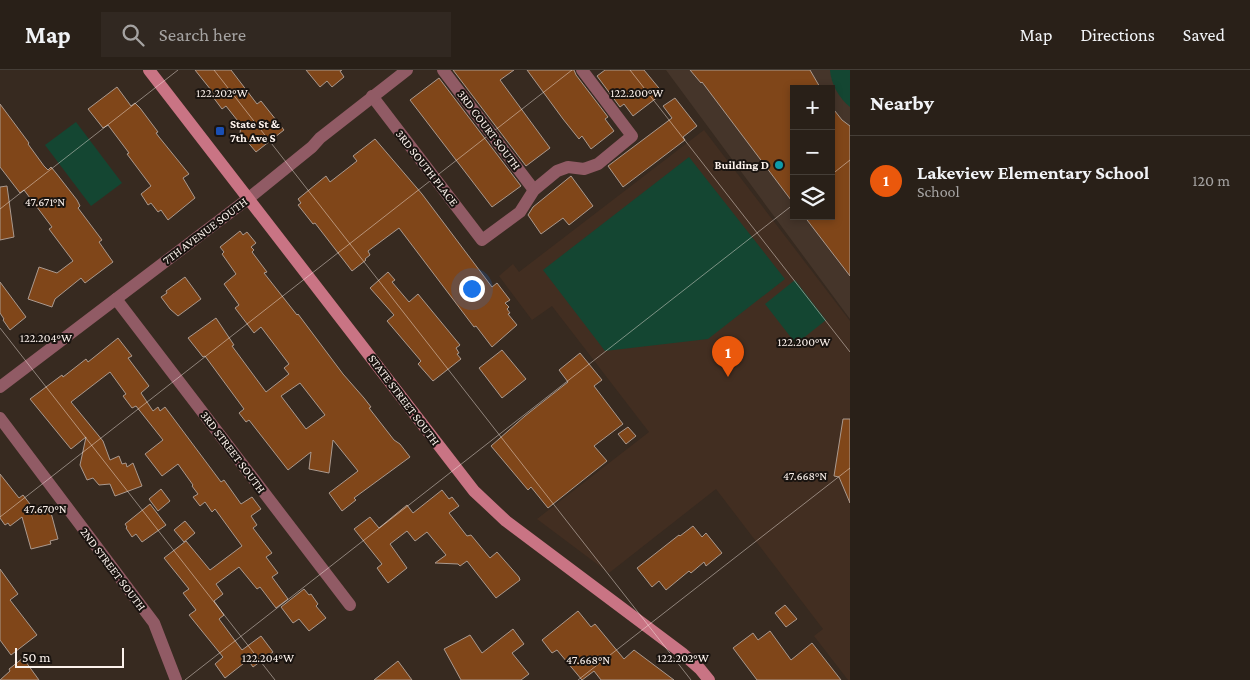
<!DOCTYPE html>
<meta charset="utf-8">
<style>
:root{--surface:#292018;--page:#312821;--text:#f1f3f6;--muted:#a5a3a2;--line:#453e37;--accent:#ea580c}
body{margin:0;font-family:"Crimson Pro",serif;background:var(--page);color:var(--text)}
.controls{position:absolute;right:15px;top:15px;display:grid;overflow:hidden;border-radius:0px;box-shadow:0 2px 8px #0003}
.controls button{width:45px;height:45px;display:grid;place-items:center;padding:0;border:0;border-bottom:1px solid var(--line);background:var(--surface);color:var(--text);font:25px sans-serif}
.scale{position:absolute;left:15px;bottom:12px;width:109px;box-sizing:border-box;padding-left:5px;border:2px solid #fcf2ec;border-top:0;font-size:14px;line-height:18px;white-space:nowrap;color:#fcf2ec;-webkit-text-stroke:4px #1a1410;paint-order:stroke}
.you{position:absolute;left:471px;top:218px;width:18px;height:18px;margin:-12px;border:4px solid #fff;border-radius:50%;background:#1a73e8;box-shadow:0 0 0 8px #1a73e833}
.badge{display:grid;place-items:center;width:32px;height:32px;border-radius:50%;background:var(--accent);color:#fff;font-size:16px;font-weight:700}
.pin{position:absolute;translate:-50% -41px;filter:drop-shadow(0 1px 2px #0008)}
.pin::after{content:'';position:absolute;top:26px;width:18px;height:15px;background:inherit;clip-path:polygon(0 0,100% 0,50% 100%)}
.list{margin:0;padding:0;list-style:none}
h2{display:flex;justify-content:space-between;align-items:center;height:65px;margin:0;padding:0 20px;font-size:21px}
h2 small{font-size:16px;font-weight:400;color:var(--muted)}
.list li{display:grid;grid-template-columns:32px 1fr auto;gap:15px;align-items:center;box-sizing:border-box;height:90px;padding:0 20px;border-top:1px solid var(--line)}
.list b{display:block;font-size:19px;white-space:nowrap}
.list p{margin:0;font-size:16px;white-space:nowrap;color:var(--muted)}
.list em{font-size:16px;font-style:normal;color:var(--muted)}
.icon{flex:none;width:28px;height:28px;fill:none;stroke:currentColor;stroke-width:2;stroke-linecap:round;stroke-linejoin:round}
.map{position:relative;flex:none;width:850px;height:610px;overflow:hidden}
header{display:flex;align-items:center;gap:30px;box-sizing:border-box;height:70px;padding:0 25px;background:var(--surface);border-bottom:1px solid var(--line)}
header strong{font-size:24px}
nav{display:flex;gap:28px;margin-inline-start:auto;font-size:18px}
.search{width:350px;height:45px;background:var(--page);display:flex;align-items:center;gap:12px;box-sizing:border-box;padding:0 18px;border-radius:0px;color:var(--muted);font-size:19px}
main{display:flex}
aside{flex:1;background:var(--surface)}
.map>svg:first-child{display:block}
.commercial{fill:#45352a;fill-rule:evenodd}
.built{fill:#422e21}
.green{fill:#144632}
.building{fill:#804619;stroke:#aa998e;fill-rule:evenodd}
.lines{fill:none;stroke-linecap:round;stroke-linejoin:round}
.street{stroke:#915b65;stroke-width:12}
.secondary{stroke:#c97484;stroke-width:12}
.ticks{fill:none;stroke:#fcf2ec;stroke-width:1;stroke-opacity:0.45}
.transit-dot{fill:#1a4fb4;stroke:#1a1410;stroke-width:2}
.culture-dot{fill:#0f9aa8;stroke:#1a1410;stroke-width:2}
.labels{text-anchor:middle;stroke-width:4;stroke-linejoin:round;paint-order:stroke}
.poi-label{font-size:12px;font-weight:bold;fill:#fcf2ec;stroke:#1a1410;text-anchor:start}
.street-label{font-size:12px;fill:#fcf2ec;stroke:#1a1410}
.ticks-label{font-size:12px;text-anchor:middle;fill:#fcf2ec;stroke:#1a1410;stroke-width:4;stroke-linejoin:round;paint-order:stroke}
</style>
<header>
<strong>Map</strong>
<div class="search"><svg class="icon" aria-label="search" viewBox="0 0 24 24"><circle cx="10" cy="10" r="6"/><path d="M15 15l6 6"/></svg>Search here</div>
<nav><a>Map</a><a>Directions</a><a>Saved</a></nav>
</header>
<main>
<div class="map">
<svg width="850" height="610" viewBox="0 0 850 610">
<rect width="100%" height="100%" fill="#372a20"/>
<path class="commercial" d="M666 0H850V249ZM794 19H831V146H794Z"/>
<polygon class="built" points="704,60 850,251 850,610 848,610 814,566 823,559 716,419 609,503 537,449 649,362 552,236 532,250 499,206 513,194 519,202"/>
<g class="green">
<path d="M830 0H850V37C839 28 831 14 830 0Z"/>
<polygon points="76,52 122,113 91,136 45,75"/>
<polygon points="689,87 785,209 708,269 605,281 543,200"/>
<polygon points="795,210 826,250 796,274 765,234"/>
</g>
<g class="building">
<polygon points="195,0 231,0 257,34 261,31 284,60 256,82 240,63 241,55 226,36 222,39 213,27 215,25"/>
<polygon points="306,0 342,0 340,1 344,7 332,17 327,11 320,17"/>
<polygon points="453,0 514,0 500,10 550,78 526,96"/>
<polygon points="527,0 574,0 576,5 608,47 605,49 614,61 591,79 582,66 579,69 563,49"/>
<polygon points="605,0 644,0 663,23 633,46 624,34 620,37 597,6"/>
<polygon points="690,0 810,0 821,19 794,19 794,134 702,12 701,13"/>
<polygon points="439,8 521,116 492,137 410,30"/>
<polygon points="117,17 131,36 135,33 140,38 158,62 156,63 159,67 189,104 183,108 195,128 168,150 161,140 158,142 151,133 148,135 141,124 151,116 127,84 129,83 108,55 103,58 88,39"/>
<polygon points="675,28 697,56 683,67 685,70 623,117 608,96 672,48 663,36"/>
<polygon points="0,34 29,73 28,74 44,96 48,100 51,97 56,103 77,130 80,136 78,138 102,170 99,172 113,192 85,213 81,208 55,229 52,237 28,229 39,197 57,203 73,191 49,159 52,157 24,120 20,123 0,97"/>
<polygon points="831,36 842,50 850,56 850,206 804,146 831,146"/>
<polygon points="375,69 422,124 492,217 497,213 510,230 505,233 509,237 507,239 510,243 508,244 517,255 492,277 476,256 474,257 399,158 368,181 370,185 365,189 366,190 352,201 315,153 313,154 298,135 301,133 298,129 326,106 330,112 357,91 353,86"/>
<polygon points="571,106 593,136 569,155 563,148 541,164 528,145 533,137"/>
<polygon points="7,116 14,167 0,170 0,117"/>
<path d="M240 161 243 165 247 162 256 173 251 177 254 180 252 182 267 202 264 203 297 245 298 244 343 304 364 328 371 337 369 338 394 370 400 374 410 387 354 428 356 430 342 441 329 423 358 401 333 370 329 403 309 399 311 382 288 400 249 350 246 352 239 343 244 339 205 286 203 287 188 268 216 248 234 275 232 276 266 322 289 304 284 298 289 294 261 257 254 263 235 238 239 235 224 214 236 204 222 184 224 182 220 177ZM300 313 325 345 306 359 281 326Z"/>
<polygon points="388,202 395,210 392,212 409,232 418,224 460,275 456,278 459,283 457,284 461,289 433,311 418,294 421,291 387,251 394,245 370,218"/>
<polygon points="185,207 201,229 178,246 170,239 161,227 167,223 166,221"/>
<polygon points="0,212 26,247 10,260 3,250 4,249 0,243"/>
<polygon points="118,268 132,286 128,288 149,316 141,323 153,341 158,337 160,341 165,337 221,412 224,410 241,434 252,427 261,439 251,446 257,455 253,458 272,483 266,487 278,503 272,507 288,529 276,538 260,517 257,519 239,497 216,514 223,524 214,531 224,545 219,549 242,580 261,566 273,582 253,597 248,590 225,608 215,594 223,587 189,545 196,540 183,523 189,519 164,488 186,471 210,500 242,476 215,439 212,442 205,432 200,436 193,427 198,424 192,416 193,415 178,394 162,406 145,384 163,370 136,336 132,338 123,326 126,324 110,302 71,332 103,371 110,390 119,386 122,394 126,393 127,397 133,393 142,416 115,426 110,414 99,415 93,408 87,410 80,395 86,367 71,379 30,329 62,305 63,307 86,289 88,292"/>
<polygon points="502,280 526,309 502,328 479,298"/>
<polygon points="580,283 602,310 594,316 623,354 594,376 607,391 548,438 531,417 528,420 491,376 525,346 568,312 559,300"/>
<polygon points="843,349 850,349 850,433 839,407 834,406"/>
<polygon points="628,357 636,366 626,374 618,364"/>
<polygon points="0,404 19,428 23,425 37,443 50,439 58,469 50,471 51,474 31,479 22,447 10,456 8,453 5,455 0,448"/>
<polygon points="161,419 170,431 158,441 149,429"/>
<polygon points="442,420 449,429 452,427 459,436 449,443 467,466 471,465 490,488 497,482 519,507 520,510 496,528 467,491 460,496 458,494 435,493 446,485 427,462 415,471 407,461 390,474 407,498 388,513 377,498 382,494 354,459 370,447 379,458 407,435 413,443"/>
<polygon points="150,434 166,455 142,472 136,464 132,467 126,458 127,457 125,454"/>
<polygon points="185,451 195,463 184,472 174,460"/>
<polygon points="693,456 702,467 706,463 722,483 706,496 704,492 691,503 689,501 666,520 659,511 652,517 637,498 679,465 680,466"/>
<polygon points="0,499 18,524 10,530 37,565 11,585 0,570"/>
<polygon points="304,519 309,525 311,524 318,534 316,536 326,548 309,561 299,549 293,553 281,537"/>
<polygon points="785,535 797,549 786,557 775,543"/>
<polygon points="578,541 591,557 595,554 624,589 634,580 674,610 601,610 594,601 582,610 557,580 552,583 542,570"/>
<polygon points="513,559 524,574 512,583 529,604 521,610 461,610 444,579 470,565 482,583"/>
<polygon points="770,561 791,590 812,573 841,610 757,610 733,578 753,563 758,570"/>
<polygon points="23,588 39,610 0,610 10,601 9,599"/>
<polygon points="398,591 412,610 374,610"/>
</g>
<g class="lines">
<g class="street">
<polyline points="443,0 534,120"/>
<polyline points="372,26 482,170 520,142 534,120 557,101 568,97 584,99 598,94 632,66 582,0"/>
<polyline points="116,229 350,535"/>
<polyline points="0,317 249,128 312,77 320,68 407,0"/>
<polyline points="0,348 154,553 176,610"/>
</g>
<polyline class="secondary" points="149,0 474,421 506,451 682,583 700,599 709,610"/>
</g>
<path class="ticks" d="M214 0 691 610M630 0 850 282M831 105 850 90M0 139 178 0M0 258 275 610M0 447 572 0M185 610 794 134M578 610 850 398"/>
<rect class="transit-dot" x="215" y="56" width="10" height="10" rx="2.5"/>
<circle class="culture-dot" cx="779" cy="95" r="5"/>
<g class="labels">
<g class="poi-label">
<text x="230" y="58">State St &amp;<tspan x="230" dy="14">7th Ave S</tspan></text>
<text x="769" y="99" text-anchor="end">Building D</text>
</g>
<g class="street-label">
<text transform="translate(489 60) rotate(53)" y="4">3RD COURT SOUTH</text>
<text transform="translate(427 98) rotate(52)" y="4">3RD SOUTH PLACE</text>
<text transform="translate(205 161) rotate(-37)" y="4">7TH AVENUE SOUTH</text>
<text transform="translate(404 330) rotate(53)" y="4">STATE STREET SOUTH</text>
<text transform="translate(233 382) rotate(53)" y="4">3RD STREET SOUTH</text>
<text transform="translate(113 499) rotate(53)" y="4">2ND STREET SOUTH</text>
</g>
</g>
<g class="ticks-label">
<text x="222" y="27">122.202°W</text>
<text x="637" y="27">122.200°W</text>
<text x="45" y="136">47.671°N</text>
<text x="46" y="272">122.204°W</text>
<text x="804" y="276">122.200°W</text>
<text x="805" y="410">47.668°N</text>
<text x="45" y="443">47.670°N</text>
<text x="268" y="592">122.204°W</text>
<text x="683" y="592">122.202°W</text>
<text x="588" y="594">47.668°N</text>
</g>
</svg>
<div class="controls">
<button>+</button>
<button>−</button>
<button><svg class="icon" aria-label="layers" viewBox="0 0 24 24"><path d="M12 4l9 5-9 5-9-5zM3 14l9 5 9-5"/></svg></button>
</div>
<div class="scale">50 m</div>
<div class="you"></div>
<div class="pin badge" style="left:728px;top:307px">1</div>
</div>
<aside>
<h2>Nearby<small></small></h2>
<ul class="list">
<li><span class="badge">1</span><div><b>Lakeview Elementary School</b><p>School</p></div><em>120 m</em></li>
</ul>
</aside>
</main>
